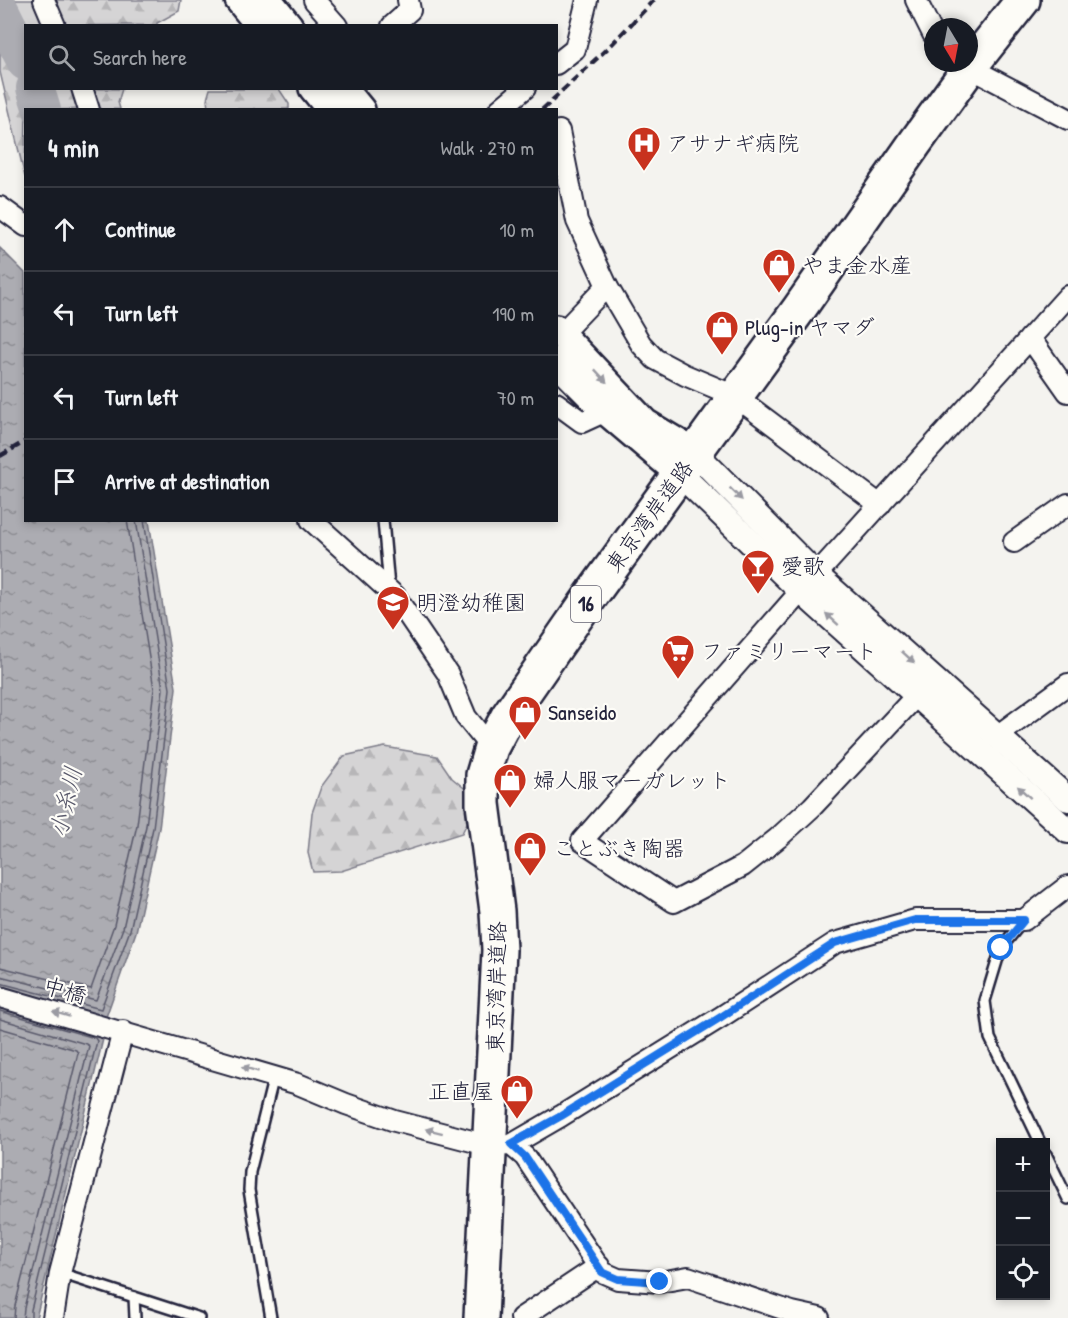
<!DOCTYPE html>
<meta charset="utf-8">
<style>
:root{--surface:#171b24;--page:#242831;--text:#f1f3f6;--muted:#9ea1a6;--line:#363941}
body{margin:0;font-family:"Patrick Hand","Klee One",sans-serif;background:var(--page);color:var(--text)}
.controls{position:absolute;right:18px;bottom:18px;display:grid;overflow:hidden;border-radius:0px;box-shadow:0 3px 9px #0003}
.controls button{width:54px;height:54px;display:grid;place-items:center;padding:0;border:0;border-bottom:2px solid var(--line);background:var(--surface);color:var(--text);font:30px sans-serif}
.compass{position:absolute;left:924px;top:18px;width:54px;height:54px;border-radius:50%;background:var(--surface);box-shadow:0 3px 9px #0003;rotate:170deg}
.stop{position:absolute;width:18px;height:18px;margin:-14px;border:4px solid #1a73e8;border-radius:50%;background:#fff}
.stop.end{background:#1a73e8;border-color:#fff;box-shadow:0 2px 6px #0008}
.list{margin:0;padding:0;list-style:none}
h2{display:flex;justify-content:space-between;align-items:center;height:78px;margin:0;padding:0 24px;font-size:26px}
h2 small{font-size:20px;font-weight:400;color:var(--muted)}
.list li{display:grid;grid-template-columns:39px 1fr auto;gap:18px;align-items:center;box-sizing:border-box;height:84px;padding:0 24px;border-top:2px solid var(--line)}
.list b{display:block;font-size:22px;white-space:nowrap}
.list em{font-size:20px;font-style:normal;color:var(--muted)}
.icon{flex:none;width:33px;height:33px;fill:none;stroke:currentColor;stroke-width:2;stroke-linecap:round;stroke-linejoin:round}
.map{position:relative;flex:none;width:1068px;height:1318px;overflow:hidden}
.search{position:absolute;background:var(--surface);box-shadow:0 3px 9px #0003;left:24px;top:24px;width:534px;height:66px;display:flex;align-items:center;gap:15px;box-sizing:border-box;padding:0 21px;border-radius:0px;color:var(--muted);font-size:22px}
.panel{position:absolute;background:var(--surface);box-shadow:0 3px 9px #0003;left:24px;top:108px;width:534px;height:414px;border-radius:0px}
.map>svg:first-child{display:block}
.forest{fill:url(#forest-firs);stroke:#7c7b88;stroke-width:1.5}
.water{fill:url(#water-ripples);stroke:#757582;stroke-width:1.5}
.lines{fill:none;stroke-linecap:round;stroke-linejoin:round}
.shore{stroke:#59596b;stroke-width:1.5}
.river{stroke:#acacb2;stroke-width:38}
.service-casing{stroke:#22223b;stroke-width:14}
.minor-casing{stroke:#22223b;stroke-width:24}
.tertiary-casing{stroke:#22223b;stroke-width:28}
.secondary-casing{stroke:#22223b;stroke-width:32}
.trunk-casing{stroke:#22223b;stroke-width:38}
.service{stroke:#fdfcf7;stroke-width:9}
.minor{stroke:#fdfcf7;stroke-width:20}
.tertiary{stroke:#fdfcf7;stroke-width:24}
.secondary{stroke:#fdfcf7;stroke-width:27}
.trunk{stroke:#fdfcf7;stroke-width:33}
.rail{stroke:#22223b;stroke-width:4.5;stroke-dasharray:9 4.5;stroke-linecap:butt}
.oneway{fill:#9a9aa2}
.route{stroke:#1a73e8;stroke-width:8}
.labels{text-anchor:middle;stroke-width:4.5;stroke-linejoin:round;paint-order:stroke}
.shield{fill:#fdfcf7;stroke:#646373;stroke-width:1.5}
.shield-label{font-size:21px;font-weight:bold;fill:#22223b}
.poi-label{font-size:22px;fill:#22223b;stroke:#fdfcf7;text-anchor:start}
.street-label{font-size:22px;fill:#22223b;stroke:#fdfcf7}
.water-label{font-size:24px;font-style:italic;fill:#59596b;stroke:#fdfcf7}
</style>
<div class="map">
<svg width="1068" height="1318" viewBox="0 0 1068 1318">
<defs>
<pattern id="forest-firs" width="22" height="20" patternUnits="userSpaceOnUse" patternTransform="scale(1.5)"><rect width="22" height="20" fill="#d5d4d5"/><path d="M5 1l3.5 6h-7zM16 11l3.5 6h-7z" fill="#b7b6b8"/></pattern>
<pattern id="water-ripples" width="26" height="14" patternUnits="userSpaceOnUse" patternTransform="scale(1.5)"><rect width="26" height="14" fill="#acacb2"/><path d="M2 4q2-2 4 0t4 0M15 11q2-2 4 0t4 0" fill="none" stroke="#8c8c92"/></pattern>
</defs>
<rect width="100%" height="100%" fill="#f4f3ef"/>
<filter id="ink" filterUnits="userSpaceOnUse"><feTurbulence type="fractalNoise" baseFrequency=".0167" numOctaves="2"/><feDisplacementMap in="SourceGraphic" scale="12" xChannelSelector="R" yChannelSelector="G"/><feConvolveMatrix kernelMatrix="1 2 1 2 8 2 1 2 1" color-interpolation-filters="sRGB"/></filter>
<g filter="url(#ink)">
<g class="forest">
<polygon points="0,0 181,0 179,11 157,23 157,25 26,26 26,88 122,89 118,102 120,109 26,110 25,177 0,72"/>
<polygon points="210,89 279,89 289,104 289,109 208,109 207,99"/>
<polygon points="385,747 437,756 452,778 469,792 468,821 462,833 341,871 313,872 308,853 312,813 321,787 344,756"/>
</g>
<g class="water">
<polygon points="0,248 25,273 26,520 149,521 176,688 159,828 136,932 106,1017 0,989"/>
<polygon points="0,1005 104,1035 36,1318 0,1318"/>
</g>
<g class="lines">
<g class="shore">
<polyline points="0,967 91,989 114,925 137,825 154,689 127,520"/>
<polyline points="0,976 96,1000 123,928 146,826 163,689 136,520"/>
<polyline points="0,983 101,1009 130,930 153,828 170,689 144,520"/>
<polyline points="0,1011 95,1038 97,1041 31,1310 31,1318"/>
<polyline points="0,1019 86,1044 89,1046 24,1308 23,1318"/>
<polyline points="0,1028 76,1050 78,1053 15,1306 14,1318"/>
</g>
<g class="river">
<polyline points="0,10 26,62"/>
<polyline points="35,88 42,110"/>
</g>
<g class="service-casing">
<g id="service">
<polyline points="383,520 389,587"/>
<polyline points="1023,921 1001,948 985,1001 990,1038 1040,1142"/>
<polyline points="1046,1154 1068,1199"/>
<polyline points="60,1273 199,1318"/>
<polyline points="134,1297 135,1318"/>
<polyline points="271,1318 249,1190 250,1172 274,1076"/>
</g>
</g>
<g class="minor-casing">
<g id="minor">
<polyline points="44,0 55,26"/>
<polyline points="314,0 337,26"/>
<polyline points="916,0 933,34"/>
<polyline points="392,26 410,10 408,0"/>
<polyline points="961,63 1068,119"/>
<polyline points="556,64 575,49 587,0"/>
<polyline points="82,88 89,110"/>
<polyline points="499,110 525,88"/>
<polyline points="556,132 559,131 577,221 607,286 641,344 655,359 685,375 735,396 880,505"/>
<polyline points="0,207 26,226"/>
<polyline points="561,334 607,286"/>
<polyline points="1030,338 1068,392"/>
<polyline points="556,403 582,422 606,411"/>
<polyline points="311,520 395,596 448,674 466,717 491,748"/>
<polyline points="1014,542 1068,504"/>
<polyline points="816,575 1068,296"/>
<polyline points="801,591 582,841 674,902 743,866 778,838 812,807 917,695"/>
<polyline points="997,736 1068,684"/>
<polyline points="0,997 298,1084 346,1104 395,1121 491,1146 511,1145 525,1157 602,1272 618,1279 660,1282 688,1277 792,1312 819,1318"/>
<polyline points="511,1145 561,1116 721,1017 835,943 915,920 1024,920 1068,886"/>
<polyline points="53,1318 60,1273 123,1031"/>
<polyline points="521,1318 599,1266"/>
</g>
</g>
<g class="tertiary-casing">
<g id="tertiary">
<polyline points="695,453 816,575 1068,799"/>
<polyline points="679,473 801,591 1068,831"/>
</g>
</g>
<g class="secondary-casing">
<g id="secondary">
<polyline points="239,0 260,26"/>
<polyline points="268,0 289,26"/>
<polyline points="313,88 331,110"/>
<polyline points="343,88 361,110"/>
<polyline points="556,329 645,423 695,453"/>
<polyline points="556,361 606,411 679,473"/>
</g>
</g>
<g class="trunk-casing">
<polyline id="trunk" points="481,1318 499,950 497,911 483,804 483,775 491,748 508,716 593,593 799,309 915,143 970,67 1023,0"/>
</g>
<use href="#service" class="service"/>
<use href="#minor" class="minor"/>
<use href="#tertiary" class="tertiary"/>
<use href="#secondary" class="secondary"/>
<use href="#trunk" class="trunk"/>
<g class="rail">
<polyline points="542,110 612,44 654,0"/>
<polyline points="0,456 26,441"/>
</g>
</g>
<defs><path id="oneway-solid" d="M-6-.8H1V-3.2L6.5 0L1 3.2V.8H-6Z" transform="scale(1.5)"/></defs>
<g class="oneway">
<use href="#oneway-solid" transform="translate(601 376) rotate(47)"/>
<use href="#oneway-solid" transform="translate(736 494) rotate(45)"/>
<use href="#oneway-solid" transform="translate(832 619) rotate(-138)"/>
<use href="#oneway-solid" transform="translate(908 657) rotate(42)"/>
<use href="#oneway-solid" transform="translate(1024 792) rotate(-138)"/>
<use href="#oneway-solid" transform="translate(61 1014) rotate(-164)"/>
<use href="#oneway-solid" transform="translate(250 1069) rotate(-163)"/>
<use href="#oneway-solid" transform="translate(434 1131) rotate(-166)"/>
</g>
</g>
<g class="lines" filter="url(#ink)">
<polyline class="route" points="660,1282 618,1279 602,1272 525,1157 511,1144 561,1116 721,1017 835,943 915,920 1024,920 1001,948"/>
</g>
<defs>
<g id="hospital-pin" transform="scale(1.725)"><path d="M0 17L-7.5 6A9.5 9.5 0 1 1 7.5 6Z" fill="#c8321e" stroke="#fdfcf7"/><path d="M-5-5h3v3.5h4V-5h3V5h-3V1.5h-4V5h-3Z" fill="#fff"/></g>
<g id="shop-pin" transform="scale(1.725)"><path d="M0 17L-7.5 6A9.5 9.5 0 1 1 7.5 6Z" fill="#c8321e" stroke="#fdfcf7"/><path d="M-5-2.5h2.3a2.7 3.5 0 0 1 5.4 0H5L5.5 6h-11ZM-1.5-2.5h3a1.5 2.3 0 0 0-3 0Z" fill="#fff"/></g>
<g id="bar-pin" transform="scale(1.725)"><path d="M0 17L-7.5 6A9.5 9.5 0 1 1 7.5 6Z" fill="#c8321e" stroke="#fdfcf7"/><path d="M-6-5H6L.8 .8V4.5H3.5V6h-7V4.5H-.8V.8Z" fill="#fff"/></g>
<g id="school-pin" transform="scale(1.725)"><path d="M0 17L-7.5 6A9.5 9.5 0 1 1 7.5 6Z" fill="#c8321e" stroke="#fdfcf7"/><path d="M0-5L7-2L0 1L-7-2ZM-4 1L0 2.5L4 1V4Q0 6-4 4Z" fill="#fff"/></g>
<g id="supermarket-pin" transform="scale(1.725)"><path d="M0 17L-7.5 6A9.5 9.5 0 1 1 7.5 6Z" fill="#c8321e" stroke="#fdfcf7"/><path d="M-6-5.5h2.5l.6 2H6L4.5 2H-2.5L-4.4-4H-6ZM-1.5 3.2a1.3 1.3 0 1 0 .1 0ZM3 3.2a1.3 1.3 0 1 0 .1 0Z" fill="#fff"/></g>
</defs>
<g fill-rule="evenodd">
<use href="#hospital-pin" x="644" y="143"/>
<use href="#shop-pin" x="779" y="265"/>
<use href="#shop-pin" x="722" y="327"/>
<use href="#bar-pin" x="758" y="566"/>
<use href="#school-pin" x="393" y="602"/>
<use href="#supermarket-pin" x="678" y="651"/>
<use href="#shop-pin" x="525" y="712"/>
<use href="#shop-pin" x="510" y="780"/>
<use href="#shop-pin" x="530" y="848"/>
<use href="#shop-pin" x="517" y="1091"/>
</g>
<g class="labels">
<rect class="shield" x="571" y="586" width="30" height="36" rx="4.5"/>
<g class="shield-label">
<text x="586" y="611">16</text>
</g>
<g class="poi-label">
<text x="667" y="151">アサナギ病院</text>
<text x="802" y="273">やま金水産</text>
<text x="745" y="335">Plug-in ヤマダ</text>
<text x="781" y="574">愛歌</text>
<text x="416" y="610">明澄幼稚園</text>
<text x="701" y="659">ファミリーマート</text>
<text x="548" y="720">Sanseido</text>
<text x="533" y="788">婦人服マーガレット</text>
<text x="553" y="856">ことぶき陶器</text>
<text x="494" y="1099" text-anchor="end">正直屋</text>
</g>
<g class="street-label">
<text transform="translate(649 516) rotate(-54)" y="8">東京湾岸道路</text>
<text transform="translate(496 987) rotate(-89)" y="8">東京湾岸道路</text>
<text transform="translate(65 990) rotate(16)" y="8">中橋</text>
</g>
<g class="water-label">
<text transform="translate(66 802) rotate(-77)" y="8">小糸川</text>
</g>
</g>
</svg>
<div class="controls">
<button>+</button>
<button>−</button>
<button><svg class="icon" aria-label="locate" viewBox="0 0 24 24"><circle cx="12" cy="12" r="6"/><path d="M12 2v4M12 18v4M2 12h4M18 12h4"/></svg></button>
</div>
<svg class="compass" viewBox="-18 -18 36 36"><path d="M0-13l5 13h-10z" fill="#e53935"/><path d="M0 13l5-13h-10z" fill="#9ea1a6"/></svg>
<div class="stop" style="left:1001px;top:948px"></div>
<div class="stop end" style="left:660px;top:1282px"></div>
<div class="search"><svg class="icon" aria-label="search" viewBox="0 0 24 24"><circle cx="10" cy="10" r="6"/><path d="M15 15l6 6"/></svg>Search here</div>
<section class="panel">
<h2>4 min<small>Walk · 270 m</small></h2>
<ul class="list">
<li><svg class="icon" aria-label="ahead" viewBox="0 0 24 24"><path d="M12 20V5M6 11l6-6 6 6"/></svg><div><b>Continue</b></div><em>10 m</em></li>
<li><svg class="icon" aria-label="left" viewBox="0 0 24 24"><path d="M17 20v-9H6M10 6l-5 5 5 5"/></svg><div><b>Turn left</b></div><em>190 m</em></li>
<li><svg class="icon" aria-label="left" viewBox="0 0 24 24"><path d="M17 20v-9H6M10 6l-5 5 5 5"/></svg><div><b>Turn left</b></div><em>70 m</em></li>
<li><svg class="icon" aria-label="arrive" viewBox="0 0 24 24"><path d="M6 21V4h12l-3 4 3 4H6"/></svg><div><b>Arrive at destination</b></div></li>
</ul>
</section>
</div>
